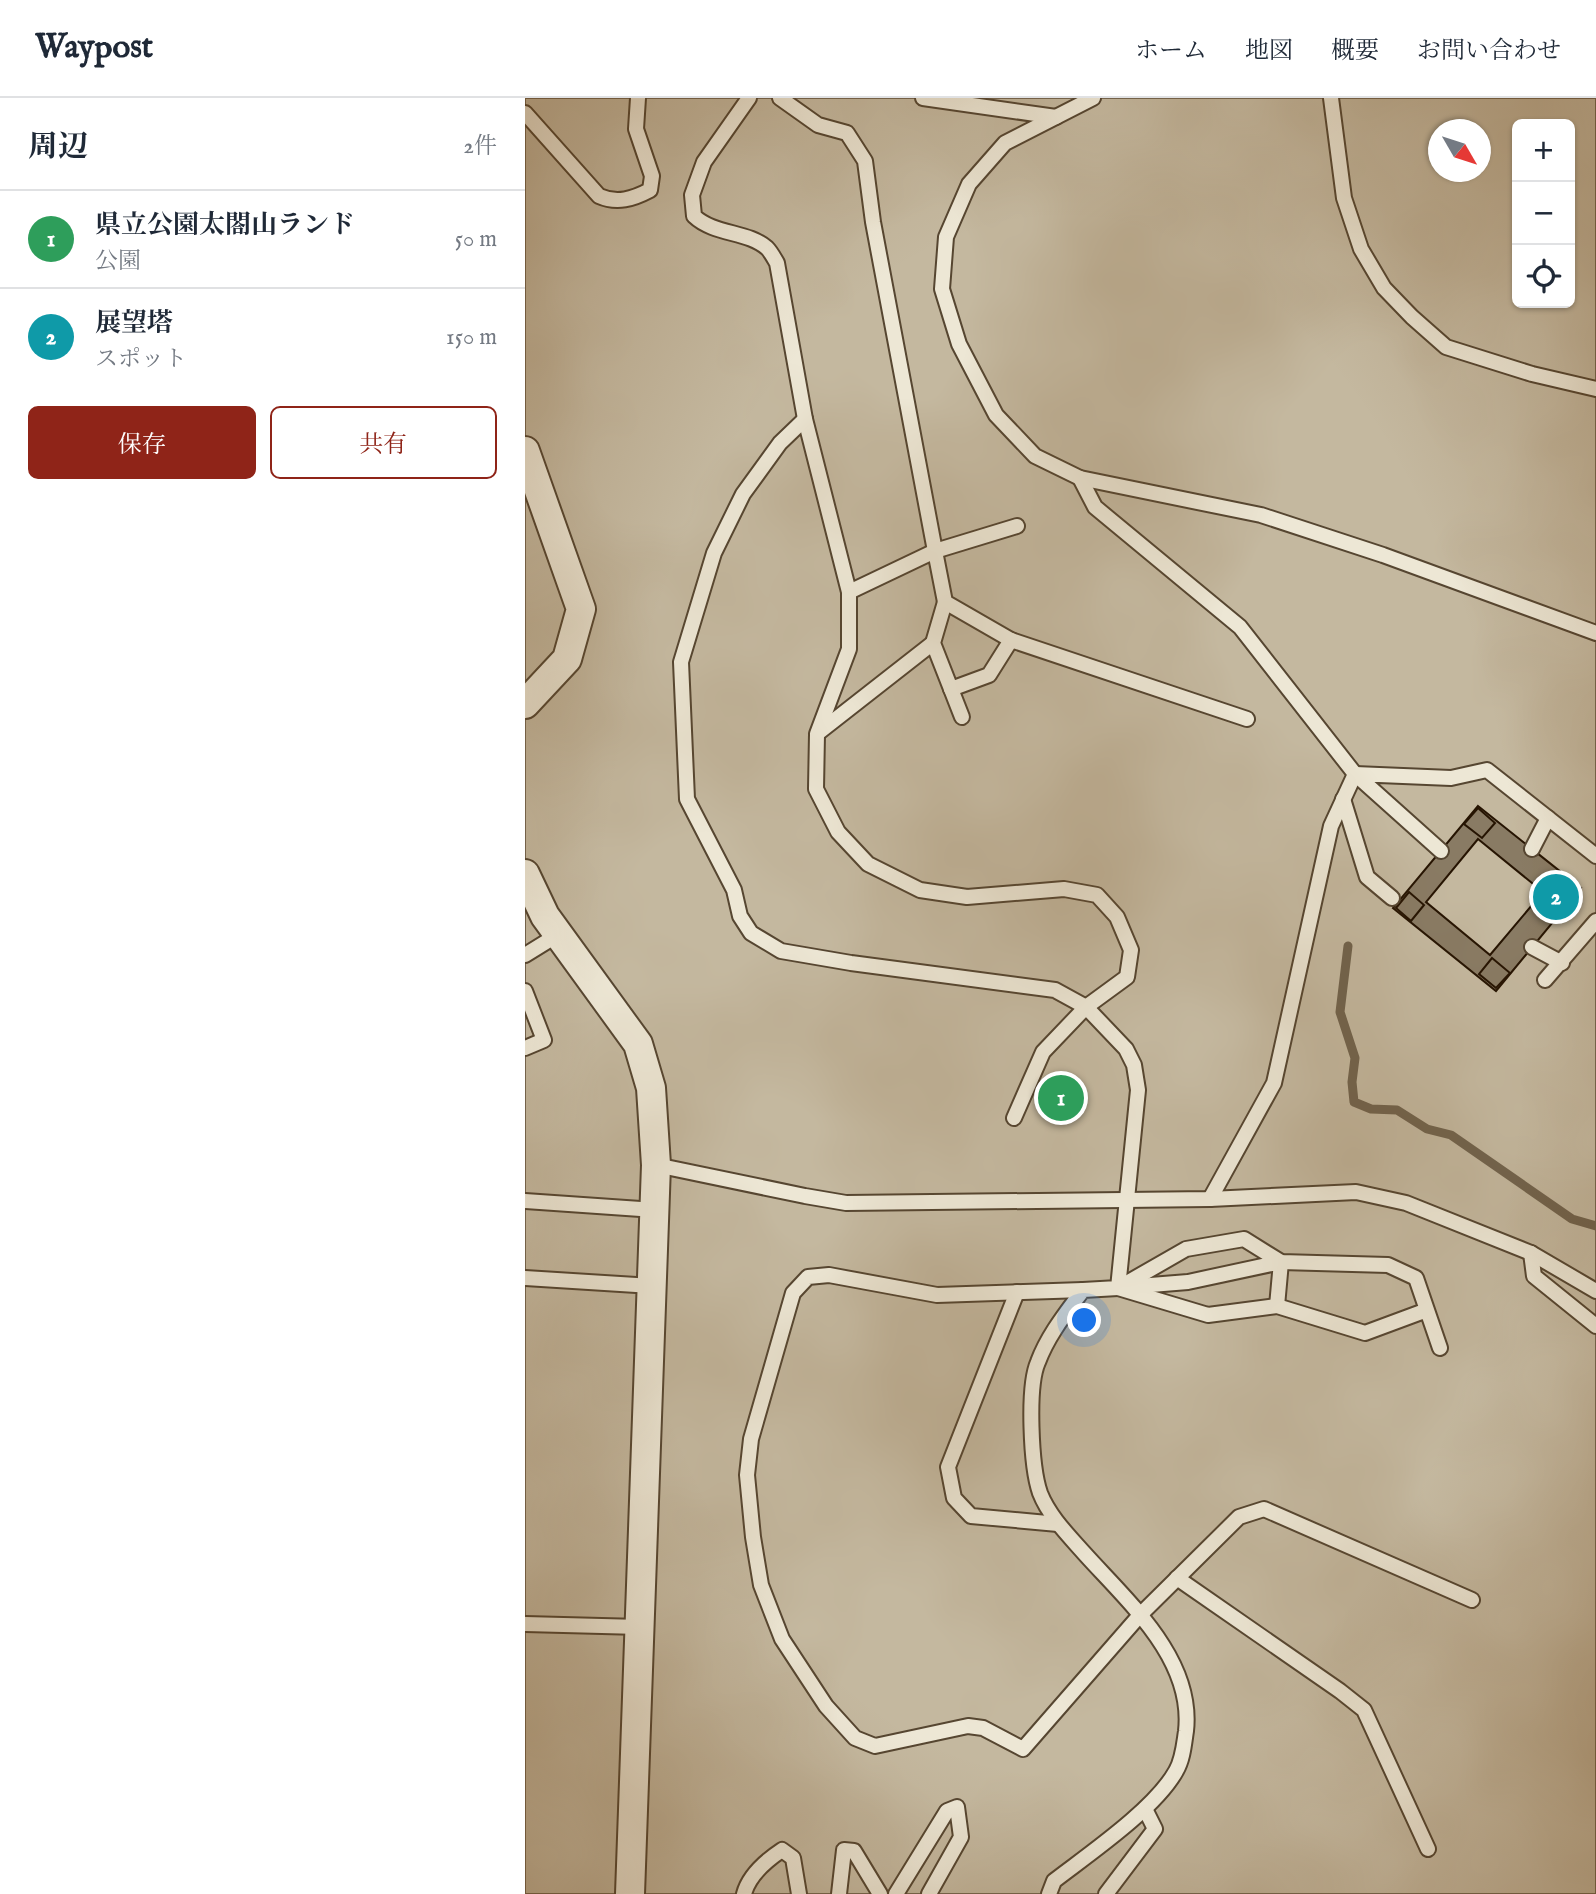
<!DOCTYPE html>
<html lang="ja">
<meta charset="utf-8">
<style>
:root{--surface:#fff;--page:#f2f2f3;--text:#1f2937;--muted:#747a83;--line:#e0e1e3;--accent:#8f2418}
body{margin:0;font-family:"IM FELL English","Noto Serif JP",serif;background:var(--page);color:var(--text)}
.controls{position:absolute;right:21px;top:21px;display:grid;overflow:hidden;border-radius:10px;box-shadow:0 2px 5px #0004}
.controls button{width:63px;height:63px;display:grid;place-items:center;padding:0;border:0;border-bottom:2px solid var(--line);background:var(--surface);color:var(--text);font:35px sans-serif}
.compass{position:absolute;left:903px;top:21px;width:63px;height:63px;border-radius:50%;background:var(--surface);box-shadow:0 2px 5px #0004;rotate:129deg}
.you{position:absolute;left:560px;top:1223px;width:24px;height:24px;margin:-18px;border:5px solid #fff;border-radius:50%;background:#1a73e8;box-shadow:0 0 0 10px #1a73e833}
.badge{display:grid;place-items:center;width:46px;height:46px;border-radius:50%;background:var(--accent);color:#fff;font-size:23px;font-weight:700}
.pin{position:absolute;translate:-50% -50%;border:4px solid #fff;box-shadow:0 2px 7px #0006}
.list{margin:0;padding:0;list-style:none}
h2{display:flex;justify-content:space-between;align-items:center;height:91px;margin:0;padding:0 28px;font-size:30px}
h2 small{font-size:23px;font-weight:400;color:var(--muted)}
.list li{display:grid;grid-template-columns:46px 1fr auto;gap:21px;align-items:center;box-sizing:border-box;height:98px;padding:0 28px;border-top:2px solid var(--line)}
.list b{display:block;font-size:26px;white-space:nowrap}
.list p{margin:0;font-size:23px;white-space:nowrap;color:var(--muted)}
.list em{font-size:23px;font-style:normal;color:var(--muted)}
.actions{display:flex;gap:14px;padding:21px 28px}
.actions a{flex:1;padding:16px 0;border:2px solid var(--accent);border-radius:10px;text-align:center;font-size:24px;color:var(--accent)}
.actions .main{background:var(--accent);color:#fff}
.icon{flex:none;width:38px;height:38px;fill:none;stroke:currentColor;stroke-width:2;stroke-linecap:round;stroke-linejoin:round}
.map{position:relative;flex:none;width:1071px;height:1796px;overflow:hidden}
header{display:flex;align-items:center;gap:42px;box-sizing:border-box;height:98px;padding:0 35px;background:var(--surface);border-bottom:2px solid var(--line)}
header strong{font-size:33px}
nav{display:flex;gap:38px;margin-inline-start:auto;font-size:24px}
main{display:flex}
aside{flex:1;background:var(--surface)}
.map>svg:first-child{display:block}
.green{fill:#c4b89f;stroke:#756650;stroke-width:2;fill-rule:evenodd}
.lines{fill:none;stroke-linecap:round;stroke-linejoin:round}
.stream{stroke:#71634d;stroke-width:9}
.building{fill:#897b64;stroke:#261402;stroke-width:2;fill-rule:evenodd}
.service-casing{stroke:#564631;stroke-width:18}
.minor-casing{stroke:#564631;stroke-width:32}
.service{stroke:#ede7d5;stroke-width:14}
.minor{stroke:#ede7d5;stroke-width:28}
</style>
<header>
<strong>Waypost</strong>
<nav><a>ホーム</a><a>地図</a><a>概要</a><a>お問い合わせ</a></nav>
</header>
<main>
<aside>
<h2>周辺<small>2件</small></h2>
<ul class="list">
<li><span class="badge" style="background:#2e9e5b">1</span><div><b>県立公園太閤山ランド</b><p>公園</p></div><em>50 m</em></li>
<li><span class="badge" style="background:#0f9aa8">2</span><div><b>展望塔</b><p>スポット</p></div><em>150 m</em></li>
</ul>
<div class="actions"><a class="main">保存</a><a>共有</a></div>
</aside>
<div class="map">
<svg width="1071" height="1796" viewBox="0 0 1071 1796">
<rect width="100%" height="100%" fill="#e4dabf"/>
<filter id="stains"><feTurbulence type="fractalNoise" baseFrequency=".00286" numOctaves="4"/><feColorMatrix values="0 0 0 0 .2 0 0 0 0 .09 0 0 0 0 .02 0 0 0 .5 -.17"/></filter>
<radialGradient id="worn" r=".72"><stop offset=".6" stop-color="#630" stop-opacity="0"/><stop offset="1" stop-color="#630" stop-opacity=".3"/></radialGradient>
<path class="green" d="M0 0H1071V1796H0ZM992 26H1045V205H992ZM914 32H956V74H914Z"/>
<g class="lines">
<polyline class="stream" points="823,848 815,914 830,960 827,984 829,1004 846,1011 872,1012 902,1031 926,1037 1047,1121 1071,1128"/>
</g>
<g class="building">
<path d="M953 708 1056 790 971 893 868 810ZM953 741 1018 794 965 857 901 804Z"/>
<polygon points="953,710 970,725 957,740 939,726"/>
<polygon points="1035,776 1054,791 1039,807 1022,793"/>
<polygon points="884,794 899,807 886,823 871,810"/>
<polygon points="967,860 985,875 971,890 954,876"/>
</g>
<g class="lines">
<g class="service-casing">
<g id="service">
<path d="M224 0 179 64 167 97 169 118C189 137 223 133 242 150 246 154 249 160 252 165L280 321 324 494V551L292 636 291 691 313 734 343 766 395 792 442 799 539 791 572 797 592 819 606 852 602 879 561 909 518 954 489 1020"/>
<polyline points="255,0 293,27 322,35 340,63 348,124 410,453 492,428"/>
<polyline points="398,0 531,19"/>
<polyline points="568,0 480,45 444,86 421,139 417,191 434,246 471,317 510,358 555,380 736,417 858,457 1071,535"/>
<polyline points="806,0 819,100 836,151 859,190 887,219 921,249 1007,276 1071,291"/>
<path d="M0 15 74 98C92 106 108 101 125 92L127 78 111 31 113 0"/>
<path d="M280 321 255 345 218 396 189 455 156 564 162 701 209 792 215 818 226 835 256 853 326 865 530 892 561 909 601 951 609 967 613 992 593 1190 558 1192C541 1215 523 1237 513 1264 502 1289 506 1369 515 1395 524 1418 543 1437 559 1455 603 1504 669 1561 661 1633 659 1646 658 1661 651 1673 630 1711 564 1756 529 1783L524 1796"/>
<polyline points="555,380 570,409 715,529 830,676 806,728 749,985 685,1101"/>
<polyline points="324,494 410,453 420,504 486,542 722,621"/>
<polyline points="420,504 408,545 437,619"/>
<polyline points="426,591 464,577 486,542"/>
<polyline points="293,635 408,545"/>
<polyline points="818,701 842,779 867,800"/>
<polyline points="1007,751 1023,720"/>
<polyline points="916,753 830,676 926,680 962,672 1071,758"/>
<polyline points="1007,849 1037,865"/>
<polyline points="0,857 34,836"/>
<polyline points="1020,882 1071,823"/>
<polyline points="0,893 19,942 0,950"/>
<polyline points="131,1067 280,1098 321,1105 685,1101 831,1094 881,1105 1006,1155 1071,1193"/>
<polyline points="0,1103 130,1112"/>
<polyline points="1006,1155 1009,1178 1071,1228"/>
<polyline points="0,1180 127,1188"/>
<polyline points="601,1189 663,1184 756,1164 752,1208"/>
<polyline points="558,1192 412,1197 304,1177 283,1179 268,1195 226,1341 222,1377 228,1439 236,1487 257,1541 301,1608 330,1640 350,1648 443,1628 458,1630 498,1651 615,1517 714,1419 739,1411 947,1502"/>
<polyline points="492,1194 423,1369 429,1400 446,1418 533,1426"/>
<polyline points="902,1212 840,1235 752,1208 683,1217 593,1190 661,1151 719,1141 756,1164 863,1167 891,1180 915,1250"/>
<polyline points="652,1480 815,1593 839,1612 903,1751"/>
<polyline points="0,1526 115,1529"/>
<path d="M219 1796C224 1777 242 1762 257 1752L268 1760 274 1796"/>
<polyline points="314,1796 319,1752 329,1753 355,1796"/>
<polyline points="371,1796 422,1713 432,1709 436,1739 404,1796"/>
<polyline points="581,1796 630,1731 620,1711"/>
</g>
</g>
<g class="minor-casing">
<g id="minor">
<polyline points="0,353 56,511 42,561 0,606"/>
<polyline points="0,776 20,818 113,946 126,990 131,1067 105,1796"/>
</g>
</g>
<use href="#service" class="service"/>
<use href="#minor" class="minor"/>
</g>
<rect width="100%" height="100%" filter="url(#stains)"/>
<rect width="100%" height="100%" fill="url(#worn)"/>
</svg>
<div class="controls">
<button>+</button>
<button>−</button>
<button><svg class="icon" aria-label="locate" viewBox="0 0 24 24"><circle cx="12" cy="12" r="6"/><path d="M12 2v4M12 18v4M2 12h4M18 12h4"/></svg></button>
</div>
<svg class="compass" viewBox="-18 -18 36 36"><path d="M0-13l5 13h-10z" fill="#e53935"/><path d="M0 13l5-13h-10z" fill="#747a83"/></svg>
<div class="you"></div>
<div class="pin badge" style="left:536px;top:1000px;background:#2e9e5b">1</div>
<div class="pin badge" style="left:1031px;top:799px;background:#0f9aa8">2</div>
</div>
</main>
